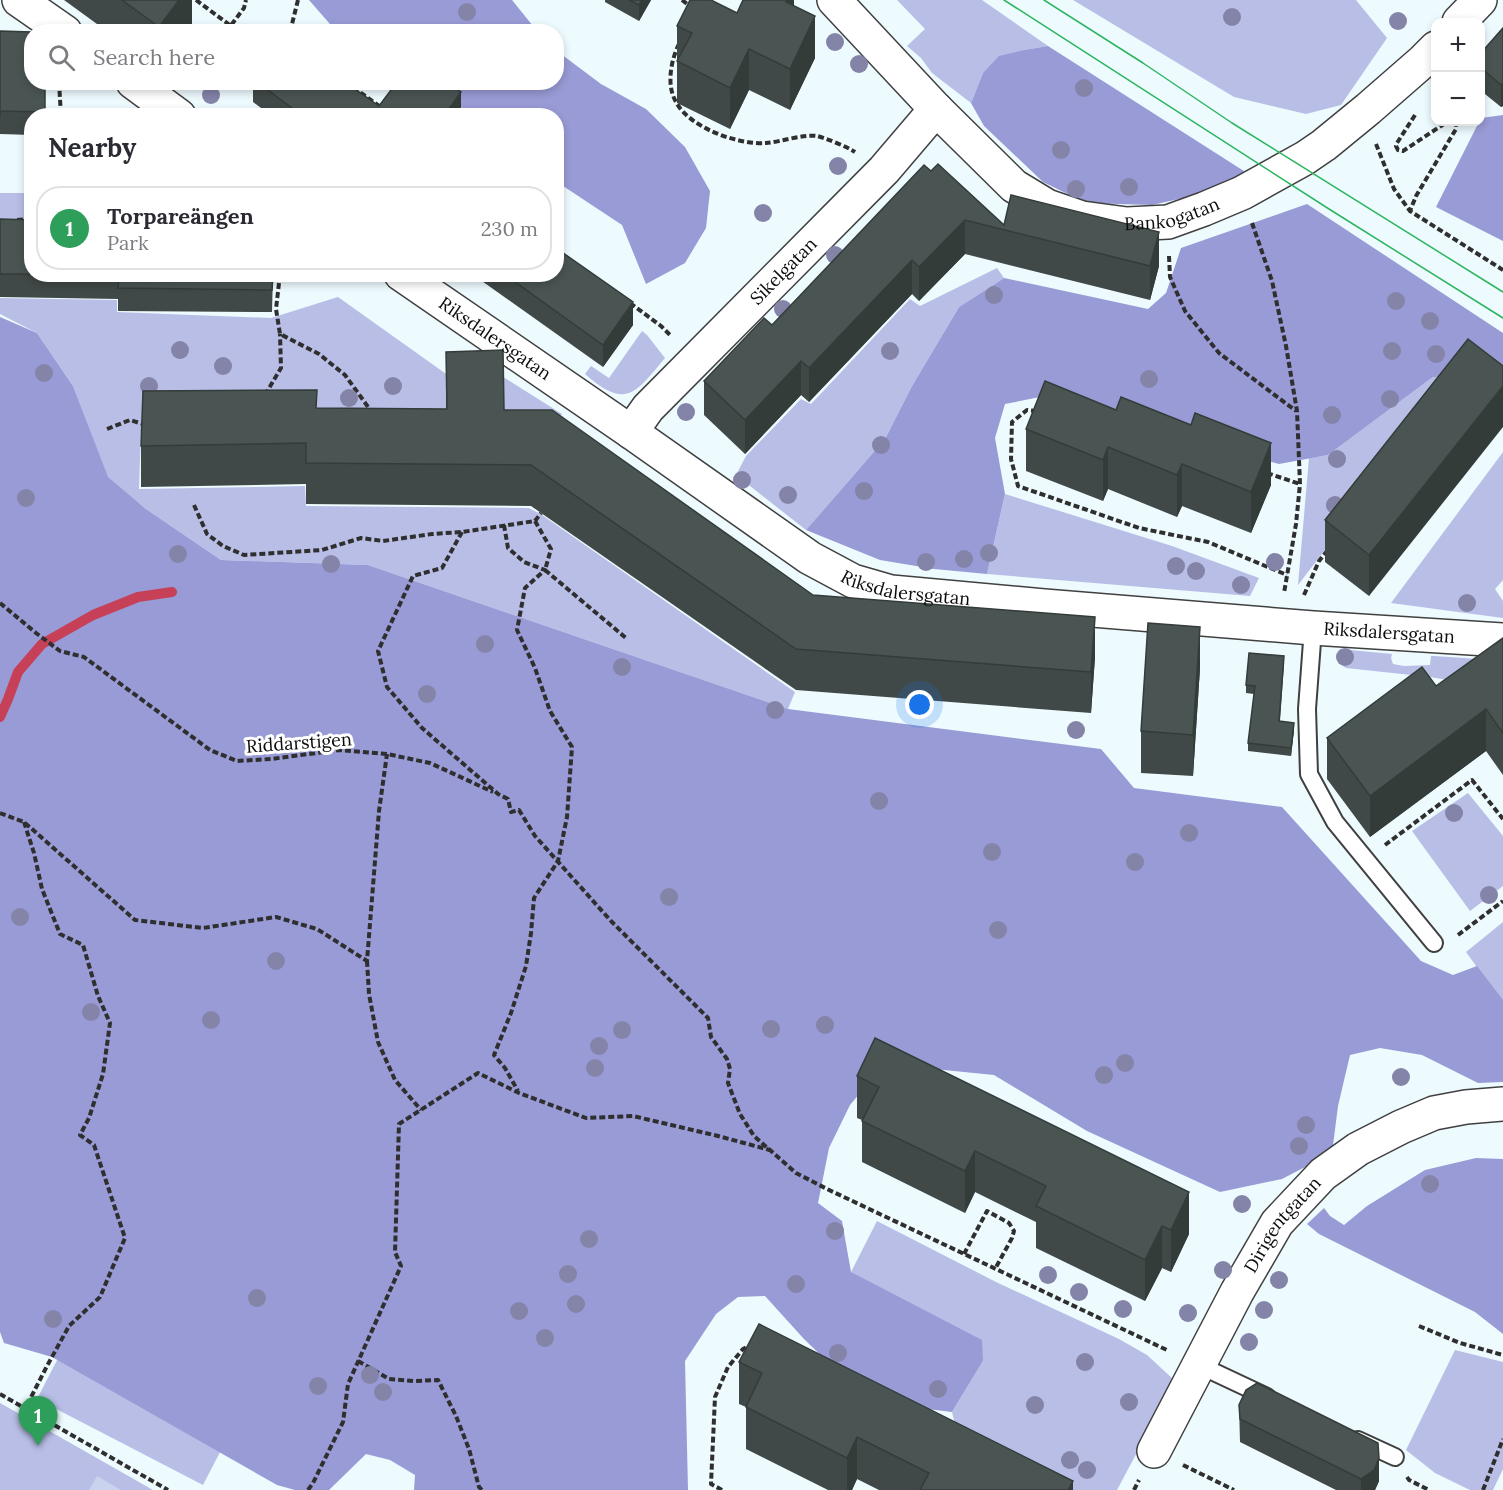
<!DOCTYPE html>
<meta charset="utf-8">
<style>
:root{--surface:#fff;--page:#f2f2f3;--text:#2b2b33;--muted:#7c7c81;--line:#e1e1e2;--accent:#2b6947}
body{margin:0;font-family:Lora,serif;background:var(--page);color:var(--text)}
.controls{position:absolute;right:18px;top:18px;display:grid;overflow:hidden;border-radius:12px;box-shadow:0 3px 9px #0003}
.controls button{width:54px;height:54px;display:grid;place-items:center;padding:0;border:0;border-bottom:2px solid var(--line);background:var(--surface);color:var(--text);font:30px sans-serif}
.you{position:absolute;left:920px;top:705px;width:21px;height:21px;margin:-15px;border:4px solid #fff;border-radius:50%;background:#1a73e8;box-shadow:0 0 0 9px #1a73e833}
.badge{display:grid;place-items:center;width:39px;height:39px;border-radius:50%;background:var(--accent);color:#fff;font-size:20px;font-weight:700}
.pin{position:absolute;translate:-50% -50px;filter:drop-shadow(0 2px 3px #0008)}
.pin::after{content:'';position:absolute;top:32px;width:21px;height:18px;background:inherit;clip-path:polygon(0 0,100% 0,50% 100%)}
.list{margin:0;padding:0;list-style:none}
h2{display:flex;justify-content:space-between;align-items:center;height:78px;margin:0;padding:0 24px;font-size:26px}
h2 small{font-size:20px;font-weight:400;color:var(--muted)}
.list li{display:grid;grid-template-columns:39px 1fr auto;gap:18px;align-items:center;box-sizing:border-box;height:84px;margin:0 12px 12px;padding:0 12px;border:2px solid var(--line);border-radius:24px}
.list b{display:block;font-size:22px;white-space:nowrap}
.list p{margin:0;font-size:20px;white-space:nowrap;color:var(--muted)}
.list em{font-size:20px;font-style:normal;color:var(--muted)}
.icon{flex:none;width:33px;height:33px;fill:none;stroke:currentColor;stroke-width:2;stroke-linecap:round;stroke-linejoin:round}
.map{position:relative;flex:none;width:1503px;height:1490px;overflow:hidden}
.search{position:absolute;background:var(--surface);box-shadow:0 3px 9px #0003;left:24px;top:24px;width:540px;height:66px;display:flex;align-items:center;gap:15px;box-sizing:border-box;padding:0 21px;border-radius:24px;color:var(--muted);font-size:22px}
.panel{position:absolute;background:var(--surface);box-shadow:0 3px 9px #0003;left:24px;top:108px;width:540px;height:174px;border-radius:24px}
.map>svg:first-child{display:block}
.green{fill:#b9bee7}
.forest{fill:#999bd6}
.pitch{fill:#cad3ee}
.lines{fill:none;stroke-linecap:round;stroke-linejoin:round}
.stream{stroke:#c64058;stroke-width:10}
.lane-casing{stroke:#404040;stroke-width:20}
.street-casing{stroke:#404040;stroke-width:36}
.path{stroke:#2f2f2f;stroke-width:4;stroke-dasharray:6 3;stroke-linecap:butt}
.lane{stroke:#fff;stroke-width:16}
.street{stroke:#fff;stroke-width:33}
.tram{stroke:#2cb55f;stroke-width:1.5}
.tree{fill:#8483a8}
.wall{fill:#404947}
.shaded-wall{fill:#343c3a}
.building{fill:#4a5553;stroke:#343c3a;stroke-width:1.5}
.labels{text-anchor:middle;stroke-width:6;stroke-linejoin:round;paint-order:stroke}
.street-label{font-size:18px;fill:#0d0d0d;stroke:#fff}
</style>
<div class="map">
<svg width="1503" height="1490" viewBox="0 0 1503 1490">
<rect width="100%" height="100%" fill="#edfafe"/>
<g class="green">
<polygon points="897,0 982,0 1048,46 1024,50 983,73 971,103 932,73 921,58 907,46 925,29"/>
<polygon points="1073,0 1356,0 1387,38 1341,105 1306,114 1234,97"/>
<polygon points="0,193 31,193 31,220 0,222"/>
<polygon points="997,268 1004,278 959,307 912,386 885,439 806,530 736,475 746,456 801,399 811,404 910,299 920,306"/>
<polygon points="338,297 449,376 465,353 562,414 554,425 321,425 141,430 139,489 305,486 306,506 529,508 542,515 795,692 788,709 368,565 221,560 146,509 107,477 73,386 37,333 0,314 0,298 117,300 117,312 271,318"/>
<path d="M642 331 647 335 665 358C635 394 626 410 585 374L591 366 609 378Z"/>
<polygon points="1433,377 1457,378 1298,585 1309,458 1328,455"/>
<polygon points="1503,452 1503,580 1495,589 1503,601 1503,618 1391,603"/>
<polygon points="1005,494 1172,546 1259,578 1250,596 987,574"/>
<path d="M1340 649 1392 654 1391 658 1393 664 1404 666 1430 665 1431 656H1434L1494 660 1488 687 1430 677 1346 668C1338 664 1336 657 1340 649Z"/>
<polygon points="1468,793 1503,836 1503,886 1470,911 1412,831"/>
<polygon points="1503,922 1503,1003 1466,952"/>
<polygon points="877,1221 998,1283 1119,1339 1147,1355 1173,1379 1166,1398 1117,1490 1073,1490 958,1436 952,1412 983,1361 851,1272"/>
<polygon points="69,1337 235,1423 203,1485 37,1399"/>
<polygon points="1455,1350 1503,1362 1503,1469 1493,1490 1470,1490 1435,1473 1406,1450"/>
<polygon points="0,1403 16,1412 153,1490 0,1490"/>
</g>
<g class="forest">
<polygon points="309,0 512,0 537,31 336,31"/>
<polygon points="1048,46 1247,173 1206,193 1152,205 1086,203 1043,182 984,126 971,103 983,73 999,56 1024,50"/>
<polygon points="557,51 601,84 646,109 685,147 710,191 706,228 685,263 646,284 622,225 557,182 556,116 467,115 468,112 426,83 556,82"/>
<polygon points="1503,115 1503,241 1436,207 1481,118"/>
<polygon points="1307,204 1503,333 1503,406 1467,379 1433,377 1328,455 1279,464 1040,397 1005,404 995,438 1005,494 987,574 934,569 880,560 806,530 885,439 912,386 959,307 1004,278 1148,309 1166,293 1181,248"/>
<polygon points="0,317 37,333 73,386 108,477 146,509 221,560 368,565 788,709 1101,749 1134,788 1282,807 1421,961 1453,975 1477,966 1503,1000 1503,1082 1478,1083 1422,1055 1380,1048 1350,1055 1338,1106 1332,1153 1282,1179 1220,1192 1087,1131 994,1075 924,1068 881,1068 850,1105 829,1148 818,1203 842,1221 851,1272 982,1340 983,1361 952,1412 869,1402 804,1339 765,1296 738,1297 716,1314 685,1361 688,1490 414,1490 415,1475 390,1460 366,1454 329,1490 295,1490 277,1485 52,1357 4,1343 0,1332"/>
<polygon points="1476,1158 1503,1159 1503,1334 1475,1312 1319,1234 1307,1224 1324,1208 1330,1216 1344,1225 1367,1206 1425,1170"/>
</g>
<polygon class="pitch" points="97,1476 121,1490 89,1490"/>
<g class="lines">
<polyline class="stream" points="0,717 8,699 18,672 42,644 93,615 138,597 172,592"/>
<g class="lane-casing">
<g id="lane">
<polyline points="1313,628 1307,709 1309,774 1335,822 1434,943"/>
<polyline points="1199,1365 1267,1397"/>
<polyline points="1358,1440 1395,1457"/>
</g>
</g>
<g class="street-casing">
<g id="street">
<polyline points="19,0 65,32"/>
<path id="s1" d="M834 0 936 109 1014 186 1047 206 1082 218 1127 224 1168 222 1204 209 1242 193 1305 158 1324 145 1368 109 1423 61 1436 48"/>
<polyline points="1459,22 1480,0"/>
<polyline points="133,82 179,116"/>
<path id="s2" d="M401 274 631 432 810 558 853 581 891 592 1044 606 1313 628 1503 640"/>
<path id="s3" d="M631 432 648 408 884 170 936 109"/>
<path id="s4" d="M1154 1451 1237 1292 1277 1223 1323 1174 1358 1149 1401 1127 1434 1113 1466 1107 1503 1104"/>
</g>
</g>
<g class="path">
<polyline points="196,0 231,26 245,32"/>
<polyline points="682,0 691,7"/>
<polyline points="226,32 244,8 246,0"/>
<polyline points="290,32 298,0"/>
<path d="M679 44C671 60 666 85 676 102 690 128 738 145 766 143 780 142 803 134 817 136 825 138 848 147 855 152"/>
<polyline points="59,82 61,116"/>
<polyline points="346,82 382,108"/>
<polyline points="1415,115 1397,143 1396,146 1398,150 1403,151 1447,122"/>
<polyline points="1453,122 1456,125 1456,129 1416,196 1410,211 1503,270"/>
<polyline points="1376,144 1394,189 1410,211"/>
<polyline points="17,220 32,219"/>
<polyline points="1252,223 1272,281 1286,346 1297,411 1300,484 1296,524 1284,593"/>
<polyline points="1169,256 1170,277 1185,311 1219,353 1296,411"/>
<polyline points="279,274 279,283 276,309 280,334 319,354 345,375 371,411"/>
<polyline points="630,303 661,326 671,336"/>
<polyline points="265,395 281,368 280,334"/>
<polyline points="1037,411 1027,410 1012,422 1011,459 1018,486 1139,528 1208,542 1287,575"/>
<polyline points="107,429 130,420 146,425"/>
<polyline points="1267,473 1300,484"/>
<polyline points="194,505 207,534 223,546 244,555 322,550 361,538 383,541 432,534 462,532 535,521 541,513"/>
<polyline points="535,521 551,549 545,570 626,638"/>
<polyline points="504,525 508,548 524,562 545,570 525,588 517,630 535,668 550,711 572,747 567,817 558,861 534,898 531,933 526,966 511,1013 494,1055 505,1068 518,1091"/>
<polyline points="462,532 442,568 413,576 378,651 387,687 422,728 498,794 508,799 511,812 519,810 535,836 611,921 708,1018 711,1037 727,1059 730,1069 728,1083 740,1114 754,1136 796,1173 827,1189 1169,1351"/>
<polyline points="1304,595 1319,561 1327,551"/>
<polyline points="0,603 36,633 60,651 84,657 210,750 237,761 271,759 339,750 387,754 430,763 493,792"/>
<polyline points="0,813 24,822 135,920 203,928 276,917 317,929 367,961 379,811 387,754"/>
<polyline points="24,822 34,853 42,889 60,934 83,945 98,996 110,1023 103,1074 89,1118 80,1135 94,1145 125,1238 100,1297 69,1326 47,1366 25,1409"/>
<polyline points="1385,845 1472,780 1503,819"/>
<polyline points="1458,935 1503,901"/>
<polyline points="367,961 369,994 378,1042 395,1080 421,1110"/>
<polyline points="964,1254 987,1211 1009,1223 1014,1231 1012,1238 995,1269"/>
<polyline points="1419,1326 1460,1343 1503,1355"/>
<polyline points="358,1361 389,1379 414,1381 438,1380 456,1416 469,1449 479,1487 482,1490"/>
<polyline points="0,1394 168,1490"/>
<polyline points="1183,1465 1234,1490"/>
<polyline points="1407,1477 1409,1480 1429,1490"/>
<polyline points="308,1490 313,1483 343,1422 348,1384 401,1266 395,1252 399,1124 478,1073 519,1093 586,1118 633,1116 718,1136 770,1150"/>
<polyline points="722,1490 711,1484 715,1397 728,1367 743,1349 749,1346"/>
<polyline points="1134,1490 1139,1480"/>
<polyline points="1483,1490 1503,1439"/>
</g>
<use href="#lane" class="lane"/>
<use href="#street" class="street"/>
<g class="tram">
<polyline points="1004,0 1329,209 1503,318"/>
<polyline points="1044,0 1143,63 1232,123 1503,292"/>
</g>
</g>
<g class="tree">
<circle cx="467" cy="12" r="9"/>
<circle cx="1232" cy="17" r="9"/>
<circle cx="1398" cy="21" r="9"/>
<circle cx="835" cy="42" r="9"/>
<circle cx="859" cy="64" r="9"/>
<circle cx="1084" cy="88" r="9"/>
<circle cx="211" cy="95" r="9"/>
<circle cx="1061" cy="150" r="9"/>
<circle cx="838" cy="166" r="9"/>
<circle cx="1129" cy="187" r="9"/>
<circle cx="1076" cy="189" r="9"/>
<circle cx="763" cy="213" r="9"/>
<circle cx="835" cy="255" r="9"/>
<circle cx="994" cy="295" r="9"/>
<circle cx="1396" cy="301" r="9"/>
<circle cx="783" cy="309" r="9"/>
<circle cx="1430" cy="321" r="9"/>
<circle cx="180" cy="350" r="9"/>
<circle cx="890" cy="351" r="9"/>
<circle cx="1392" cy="351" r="9"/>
<circle cx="1436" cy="354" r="9"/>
<circle cx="223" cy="366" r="9"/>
<circle cx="44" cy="373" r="9"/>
<circle cx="1149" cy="379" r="9"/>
<circle cx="149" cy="386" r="9"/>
<circle cx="393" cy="386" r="9"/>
<circle cx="349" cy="398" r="9"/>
<circle cx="1390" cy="399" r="9"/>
<circle cx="686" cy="412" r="9"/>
<circle cx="1332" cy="415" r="9"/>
<circle cx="881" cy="445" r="9"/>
<circle cx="1337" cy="459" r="9"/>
<circle cx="742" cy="480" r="9"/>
<circle cx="864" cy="491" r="9"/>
<circle cx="788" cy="495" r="9"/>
<circle cx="26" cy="498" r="9"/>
<circle cx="1335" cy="505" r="9"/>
<circle cx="989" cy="553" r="9"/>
<circle cx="178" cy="554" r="9"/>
<circle cx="964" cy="559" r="9"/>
<circle cx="926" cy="562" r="9"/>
<circle cx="1275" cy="562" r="9"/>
<circle cx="331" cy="564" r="9"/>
<circle cx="1176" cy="566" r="9"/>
<circle cx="1196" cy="571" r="9"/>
<circle cx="1241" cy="585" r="9"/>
<circle cx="1467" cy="603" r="9"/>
<circle cx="485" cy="644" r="9"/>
<circle cx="1345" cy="657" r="9"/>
<circle cx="622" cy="667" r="9"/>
<circle cx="427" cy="694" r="9"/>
<circle cx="775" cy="710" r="9"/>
<circle cx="1076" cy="730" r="9"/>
<circle cx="879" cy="801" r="9"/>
<circle cx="1454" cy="813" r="9"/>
<circle cx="1189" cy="833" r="9"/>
<circle cx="992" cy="852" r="9"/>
<circle cx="1135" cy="862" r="9"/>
<circle cx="1489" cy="895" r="9"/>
<circle cx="669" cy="897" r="9"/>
<circle cx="20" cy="917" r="9"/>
<circle cx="998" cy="930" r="9"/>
<circle cx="276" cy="961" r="9"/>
<circle cx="91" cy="1012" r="9"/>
<circle cx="211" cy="1020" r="9"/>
<circle cx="825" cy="1025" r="9"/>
<circle cx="771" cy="1029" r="9"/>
<circle cx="622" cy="1030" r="9"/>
<circle cx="599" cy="1046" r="9"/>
<circle cx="1125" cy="1063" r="9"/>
<circle cx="595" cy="1068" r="9"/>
<circle cx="1104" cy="1075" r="9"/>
<circle cx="1401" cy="1077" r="9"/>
<circle cx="1306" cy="1125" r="9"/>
<circle cx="1299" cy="1146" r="9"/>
<circle cx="1430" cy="1184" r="9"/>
<circle cx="1242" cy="1204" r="9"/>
<circle cx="835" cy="1231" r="9"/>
<circle cx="589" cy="1239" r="9"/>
<circle cx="1223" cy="1270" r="9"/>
<circle cx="568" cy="1274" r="9"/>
<circle cx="1048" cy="1275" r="9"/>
<circle cx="1279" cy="1280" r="9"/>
<circle cx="796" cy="1284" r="9"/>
<circle cx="1079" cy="1292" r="9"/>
<circle cx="257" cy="1298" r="9"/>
<circle cx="576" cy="1304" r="9"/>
<circle cx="1123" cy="1309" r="9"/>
<circle cx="1264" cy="1310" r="9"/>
<circle cx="519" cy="1311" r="9"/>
<circle cx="1188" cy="1313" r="9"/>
<circle cx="53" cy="1319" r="9"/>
<circle cx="545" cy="1338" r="9"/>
<circle cx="1249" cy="1342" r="9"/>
<circle cx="838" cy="1353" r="9"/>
<circle cx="1085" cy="1362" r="9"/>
<circle cx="370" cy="1375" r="9"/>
<circle cx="318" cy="1386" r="9"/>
<circle cx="938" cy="1389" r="9"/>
<circle cx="383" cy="1392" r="9"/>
<circle cx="1129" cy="1402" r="9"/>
<circle cx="1035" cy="1405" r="9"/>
<circle cx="1070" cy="1460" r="9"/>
<circle cx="1087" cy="1470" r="9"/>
</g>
<g class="wall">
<polygon points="64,0 192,0 192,25 187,32 108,32"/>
<polygon points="605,0 651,0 639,21 605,2"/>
<polygon points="794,0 794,6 815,58 790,110 749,90 730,129 677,103 677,26"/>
<polygon points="1503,28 1503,106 1501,107 1480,90 1480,54"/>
<polygon points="0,31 45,82 45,116 32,116 32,135 0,134 0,139"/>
<polygon points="253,82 345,82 379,106 461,114 460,116 272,116 253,102"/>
<polygon points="931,171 1004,225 1159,266 1150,300 965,254 919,301 912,294 809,402 801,395 745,454 704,415 704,381 772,325"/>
<polygon points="0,219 273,274 272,312 118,311 118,299 0,297"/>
<polygon points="472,274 556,274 633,325 603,367"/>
<polygon points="1468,339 1369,596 1325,562 1325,520"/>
<polygon points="446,352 504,410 813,595 1095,657 1091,713 796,690 531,506 306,504 306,484 141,487 141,446 317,408 446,409"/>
<polygon points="1045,381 1271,485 1251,533 1182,506 1177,517 1108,489 1103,501 1026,471 1026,429"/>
<polygon points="1503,638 1503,775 1486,751 1370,837 1327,779 1327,738 1436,686"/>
<polygon points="1284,664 1280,721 1294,730 1291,756 1248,751 1248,743 1254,694 1246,693 1246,685"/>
<polygon points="1200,668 1193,776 1141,773 1141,731"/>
<polygon points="857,1076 1189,1234 1171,1272 1162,1268 1145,1301 1036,1248 1036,1222 975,1192 965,1213 862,1162 862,1120 857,1118"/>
<polygon points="739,1362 1073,1490 879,1490 857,1479 852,1490 828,1490 746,1449 746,1407 739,1404"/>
<polygon points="1239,1405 1379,1481 1375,1490 1336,1490 1240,1442"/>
</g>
<g class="shaded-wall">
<polygon points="179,0 192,0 192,25 187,32 159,32 159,27"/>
<polygon points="642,0 651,0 639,21 639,5"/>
<polygon points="787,0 794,0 794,29 786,2"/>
<polygon points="815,16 815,58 790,110 790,69"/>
<polygon points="749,49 749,90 730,129 730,88"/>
<polygon points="1503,83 1503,106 1501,107 1501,85"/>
<polygon points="461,92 461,114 460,116 444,116"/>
<polygon points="965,220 965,254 919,301 919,267"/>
<polygon points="1159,232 1159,266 1150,300 1150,266"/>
<polygon points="912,260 912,294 809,402 809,368"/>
<polygon points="633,302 633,325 603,367 603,345"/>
<polygon points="801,361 801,395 745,454 745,420"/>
<polygon points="1503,386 1503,427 1369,596 1369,555"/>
<polygon points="1271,443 1271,485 1251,533 1251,492"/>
<polygon points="1108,447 1108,489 1103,501 1103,460"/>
<polygon points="1182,464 1182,506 1177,517 1177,475"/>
<polygon points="1095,617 1095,657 1091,713 1091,672"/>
<polygon points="1200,627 1200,668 1193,776 1193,735"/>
<polygon points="1486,709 1486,751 1370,837 1370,796"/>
<polygon points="1294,723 1294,730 1291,756 1291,748"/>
<polygon points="975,1151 975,1192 965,1213 965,1171"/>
<polygon points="1189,1192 1189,1234 1171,1272 1171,1230"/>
<polygon points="1162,1226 1162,1268 1145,1301 1145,1260"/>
<polygon points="857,1437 857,1479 852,1490 847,1490 847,1458"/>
<polygon points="1379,1458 1379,1481 1375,1490 1361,1490 1361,1479"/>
<polygon points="1073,1481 1073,1490 1068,1490"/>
</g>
<g class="building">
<polygon points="122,0 179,0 159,27"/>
<polygon points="629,0 642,0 639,5"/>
<polygon points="690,0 711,0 737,13 743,0 787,0 786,2 815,16 790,69 749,49 730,88 677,61 692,33 677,26"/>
<polygon points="1503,28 1503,83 1501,85 1480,67 1480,54"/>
<polygon points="0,31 32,32 32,82 45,82 45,112 0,111 0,117"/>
<polygon points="257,82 345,82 379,106 397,82 447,82 461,92 444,116 303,116"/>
<polygon points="938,164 1004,225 1011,195 1159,232 1150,266 965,220 919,267 912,260 809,368 801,361 745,420 704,381 764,318 772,325 924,165 931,171"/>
<polygon points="0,219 32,220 32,274 0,274"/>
<polygon points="556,248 633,302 603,345 504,274 556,274"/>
<polygon points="37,274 273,274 272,290 118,288 119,276"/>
<polygon points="1468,339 1503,366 1503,386 1369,555 1325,520"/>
<polygon points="503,350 504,410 552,410 813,595 1095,617 1091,672 796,649 531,465 306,463 306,443 141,446 143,391 317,390 316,408 447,409 446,352"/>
<polygon points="1045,381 1116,410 1121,397 1191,425 1195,413 1271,443 1251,492 1182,464 1177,475 1108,447 1103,460 1026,429"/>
<polygon points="1148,623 1200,627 1193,735 1141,731"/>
<polygon points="1503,638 1503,733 1486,709 1370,796 1327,738 1422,667 1436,686"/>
<polygon points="1249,653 1284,656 1279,721 1294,723 1291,748 1248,743 1255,686 1246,685"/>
<polygon points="875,1038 1189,1192 1171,1230 1162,1226 1145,1260 1036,1206 1046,1186 975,1151 965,1171 862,1121 879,1087 857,1076"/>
<polygon points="759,1324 1073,1481 1068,1490 920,1490 929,1473 857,1437 847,1458 746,1407 762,1373 739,1362"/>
<polygon points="1257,1383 1378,1443 1379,1458 1374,1470 1361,1479 1240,1419 1239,1405 1246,1390"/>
</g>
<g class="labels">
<g class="street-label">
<text dy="6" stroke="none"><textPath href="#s1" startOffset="426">Bankogatan</textPath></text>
<text dy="6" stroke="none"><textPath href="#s3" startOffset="222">Sikelgatan</textPath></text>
<text dy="6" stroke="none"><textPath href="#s2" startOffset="114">Riksdalersgatan</textPath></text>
<text dy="6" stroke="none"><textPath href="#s2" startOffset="600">Riksdalersgatan</textPath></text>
<text dy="6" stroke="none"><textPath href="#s2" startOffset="1086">Riksdalersgatan</textPath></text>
<text transform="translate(299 743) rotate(-4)" y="6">Riddarstigen</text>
<text dy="6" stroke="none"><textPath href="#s4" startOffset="261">Dirigentgatan</textPath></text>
</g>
</g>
</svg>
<div class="controls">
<button>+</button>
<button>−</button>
</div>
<div class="you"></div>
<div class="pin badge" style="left:38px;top:1446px;background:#2e9e5b">1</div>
<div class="search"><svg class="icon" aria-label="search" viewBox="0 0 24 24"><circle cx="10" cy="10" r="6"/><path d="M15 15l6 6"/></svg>Search here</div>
<section class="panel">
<h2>Nearby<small></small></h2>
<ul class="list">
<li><span class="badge" style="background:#2e9e5b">1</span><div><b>Torpareängen</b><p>Park</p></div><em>230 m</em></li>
</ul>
</section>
</div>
